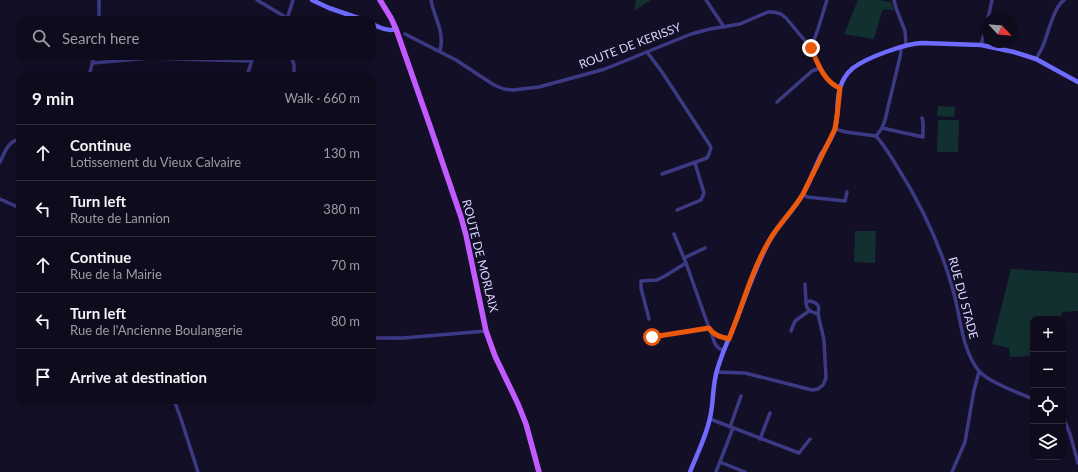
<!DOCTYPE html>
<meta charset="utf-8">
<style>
:root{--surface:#0e0b1c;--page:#1c1929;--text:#f1f3f6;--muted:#9b9ba3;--line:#2e2b3b}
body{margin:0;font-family:Lato,sans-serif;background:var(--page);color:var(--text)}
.controls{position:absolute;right:12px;bottom:12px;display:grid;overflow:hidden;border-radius:8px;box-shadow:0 4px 16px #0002}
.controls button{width:36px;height:36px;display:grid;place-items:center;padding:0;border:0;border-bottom:1px solid var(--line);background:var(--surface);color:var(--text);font:20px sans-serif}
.compass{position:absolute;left:982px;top:12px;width:36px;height:36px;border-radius:50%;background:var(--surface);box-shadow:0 4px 16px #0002;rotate:116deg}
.stop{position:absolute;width:12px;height:12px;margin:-9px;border:3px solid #ea580c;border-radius:50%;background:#fff}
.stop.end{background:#ea580c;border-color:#fff;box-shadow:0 1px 4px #0008}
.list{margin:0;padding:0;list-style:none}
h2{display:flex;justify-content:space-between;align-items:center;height:52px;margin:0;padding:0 16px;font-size:17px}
h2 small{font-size:13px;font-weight:400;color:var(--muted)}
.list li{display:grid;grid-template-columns:26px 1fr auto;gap:12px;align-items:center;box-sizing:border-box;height:56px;padding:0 16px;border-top:1px solid var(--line)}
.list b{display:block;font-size:15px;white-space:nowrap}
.list p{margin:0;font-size:13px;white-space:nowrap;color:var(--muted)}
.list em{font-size:13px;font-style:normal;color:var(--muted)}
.icon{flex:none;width:22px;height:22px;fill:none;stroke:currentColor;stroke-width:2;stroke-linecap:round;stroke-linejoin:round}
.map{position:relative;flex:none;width:1078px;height:472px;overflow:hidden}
.search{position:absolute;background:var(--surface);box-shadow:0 4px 16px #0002;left:16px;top:16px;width:360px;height:44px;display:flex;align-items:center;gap:10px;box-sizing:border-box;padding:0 14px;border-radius:12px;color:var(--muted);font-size:15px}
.panel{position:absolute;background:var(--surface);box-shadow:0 4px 16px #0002;left:16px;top:72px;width:360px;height:332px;border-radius:12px}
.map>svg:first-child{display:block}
.green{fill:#12302f}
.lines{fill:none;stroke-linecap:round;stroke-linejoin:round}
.street{stroke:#3d3a85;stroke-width:3.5}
.secondary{stroke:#6f6bff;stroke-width:4.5}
.primary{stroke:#c25bff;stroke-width:5.5}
.route{stroke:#ea580c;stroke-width:5}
.labels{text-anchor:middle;stroke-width:3.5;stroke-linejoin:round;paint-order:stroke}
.street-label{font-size:12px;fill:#d9d4ff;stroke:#130f26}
</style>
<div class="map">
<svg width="1078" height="472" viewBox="0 0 1078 472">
<rect width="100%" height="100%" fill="#130f26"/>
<g class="green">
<polygon points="636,0 651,0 634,11"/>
<polygon points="858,0 879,0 891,2 894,10 885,9 882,11 874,39 844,34"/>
<polygon points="938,106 955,107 954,117 937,116"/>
<polygon points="938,120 959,120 958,152 937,152"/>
<polygon points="855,231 876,231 875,263 854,262"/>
<polygon points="1011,269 1078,273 1078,311 1062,312 1061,319 1033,319 1033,356 1010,357 1009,348 992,344"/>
</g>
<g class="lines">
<g class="street">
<polyline points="99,0 99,20"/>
<polyline points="257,0 287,18"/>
<path d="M431 0C434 18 445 31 440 51"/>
<polyline points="706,0 724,27"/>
<path d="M827 0 818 29 811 48C817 62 824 82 840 88"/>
<polyline points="894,0 896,8 905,31 906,45"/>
<polyline points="988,18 992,0"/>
<polyline points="287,19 293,0"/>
<polyline points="405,34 456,60 494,85 504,89 513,90 539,87 605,69 691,34 710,29 740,24 768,12 774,12 781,14 786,18 811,48"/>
<polyline points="981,45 988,18"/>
<polyline points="647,52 662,72 711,147 709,154 707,158 662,174"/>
<polyline points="291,56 294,65 294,76"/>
<path d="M1036 59C1038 55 1040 52 1042 48 1048 35 1053 8 1064 0"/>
<polyline points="93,63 150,58 247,61 252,60 254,56"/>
<polyline points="89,76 94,56"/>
<polyline points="247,76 252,60"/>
<polyline points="777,102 812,71 820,68"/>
<polyline points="882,128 923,137 923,122 922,118"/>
<polyline points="835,129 846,132 876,136"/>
<path d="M876 136C885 146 891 157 898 168 922 206 941 247 953 290 961 317 961 349 979 371 988 382 1019 393 1033 399"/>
<polyline points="876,136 882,128 885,120 900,57 901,51 900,47"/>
<path d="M0 162C5 152 8 141 20 139"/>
<polyline points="803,194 807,197 845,201 847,192"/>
<polyline points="0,199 20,208"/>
<polyline points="677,210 701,200 704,193 695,163"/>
<path d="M674 234 686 263 709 328C715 337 711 346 724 351"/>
<polyline points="684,258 705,248"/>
<polyline points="805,284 806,302"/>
<path d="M810 301C818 303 820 306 818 314 811 312 806 310 806 302Z"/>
<polyline points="649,319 641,288 641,281 657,280 665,276 686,263"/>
<polyline points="791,331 795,321 809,311"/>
<polyline points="712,333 724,338 729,339"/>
<polyline points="652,337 709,328"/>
<polyline points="372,338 403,338 486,331"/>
<polyline points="716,372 745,373 812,390 818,389 823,385 826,378 824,340 818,314"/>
<polyline points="174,400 181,419 198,472"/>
<polyline points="1063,417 1070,434 1078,463"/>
<polyline points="710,419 799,453 810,439"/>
<polyline points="730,427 741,396"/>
<polyline points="760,439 770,413"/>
<polyline points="720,462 745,472"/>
<polyline points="716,472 733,428"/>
<polyline points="952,472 965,442 974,390 979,372"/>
</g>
<g class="secondary">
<polyline points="312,0 329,8 364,20"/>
<path d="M372 24C379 27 388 32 396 29"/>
<path d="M690 472C697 454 706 437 710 418 714 401 712 384 718 367 724 347 734 328 741 308 750 284 758 261 771 238 780 223 794 210 803 194 810 181 815 168 821 155 826 147 833 137 835 128 839 115 836 101 840 88 842 81 847 73 853 68 868 57 904 44 922 43L981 45 1014 52 1036 59 1078 82"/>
</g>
<polyline class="primary" points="380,0 391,18 396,29 430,126 461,217 466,235 486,331 495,356 518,404 526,424 539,472"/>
</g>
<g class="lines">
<path class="route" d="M652 337 709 328C713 335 721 337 729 339 743 305 752 268 772 236 781 222 794 209 803 194L835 129 837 116 840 88C824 82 817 62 811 48"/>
</g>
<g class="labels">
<g class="street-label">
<text transform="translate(630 46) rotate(-21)" y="4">ROUTE DE KERISSY</text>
<text transform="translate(480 256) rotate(76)" y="4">ROUTE DE MORLAIX</text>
<text transform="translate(963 298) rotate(75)" y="4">RUE DU STADE</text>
</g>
</g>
</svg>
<div class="controls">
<button>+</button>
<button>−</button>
<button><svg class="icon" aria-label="locate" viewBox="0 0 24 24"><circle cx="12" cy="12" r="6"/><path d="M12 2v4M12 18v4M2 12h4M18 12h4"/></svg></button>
<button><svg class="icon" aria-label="layers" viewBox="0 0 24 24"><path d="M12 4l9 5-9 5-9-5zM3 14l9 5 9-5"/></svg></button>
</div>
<svg class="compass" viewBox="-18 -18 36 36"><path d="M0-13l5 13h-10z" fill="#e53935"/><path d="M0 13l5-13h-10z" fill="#9b9ba3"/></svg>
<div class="stop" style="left:652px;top:337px"></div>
<div class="stop end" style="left:811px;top:48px"></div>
<div class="search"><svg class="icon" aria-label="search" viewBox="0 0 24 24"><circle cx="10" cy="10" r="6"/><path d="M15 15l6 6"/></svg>Search here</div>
<section class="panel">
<h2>9 min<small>Walk · 660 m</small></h2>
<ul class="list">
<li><svg class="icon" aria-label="ahead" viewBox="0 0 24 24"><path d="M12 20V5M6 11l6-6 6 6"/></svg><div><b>Continue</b><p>Lotissement du Vieux Calvaire</p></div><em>130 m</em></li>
<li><svg class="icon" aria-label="left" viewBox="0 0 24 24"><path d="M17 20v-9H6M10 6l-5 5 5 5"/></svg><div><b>Turn left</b><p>Route de Lannion</p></div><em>380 m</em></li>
<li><svg class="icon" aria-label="ahead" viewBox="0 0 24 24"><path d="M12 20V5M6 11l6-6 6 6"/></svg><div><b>Continue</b><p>Rue de la Mairie</p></div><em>70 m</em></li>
<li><svg class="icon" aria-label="left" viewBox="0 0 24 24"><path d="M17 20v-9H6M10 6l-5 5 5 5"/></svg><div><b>Turn left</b><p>Rue de l'Ancienne Boulangerie</p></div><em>80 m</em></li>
<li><svg class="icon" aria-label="arrive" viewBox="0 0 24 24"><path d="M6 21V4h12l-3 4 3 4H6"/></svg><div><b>Arrive at destination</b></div></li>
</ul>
</section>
</div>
